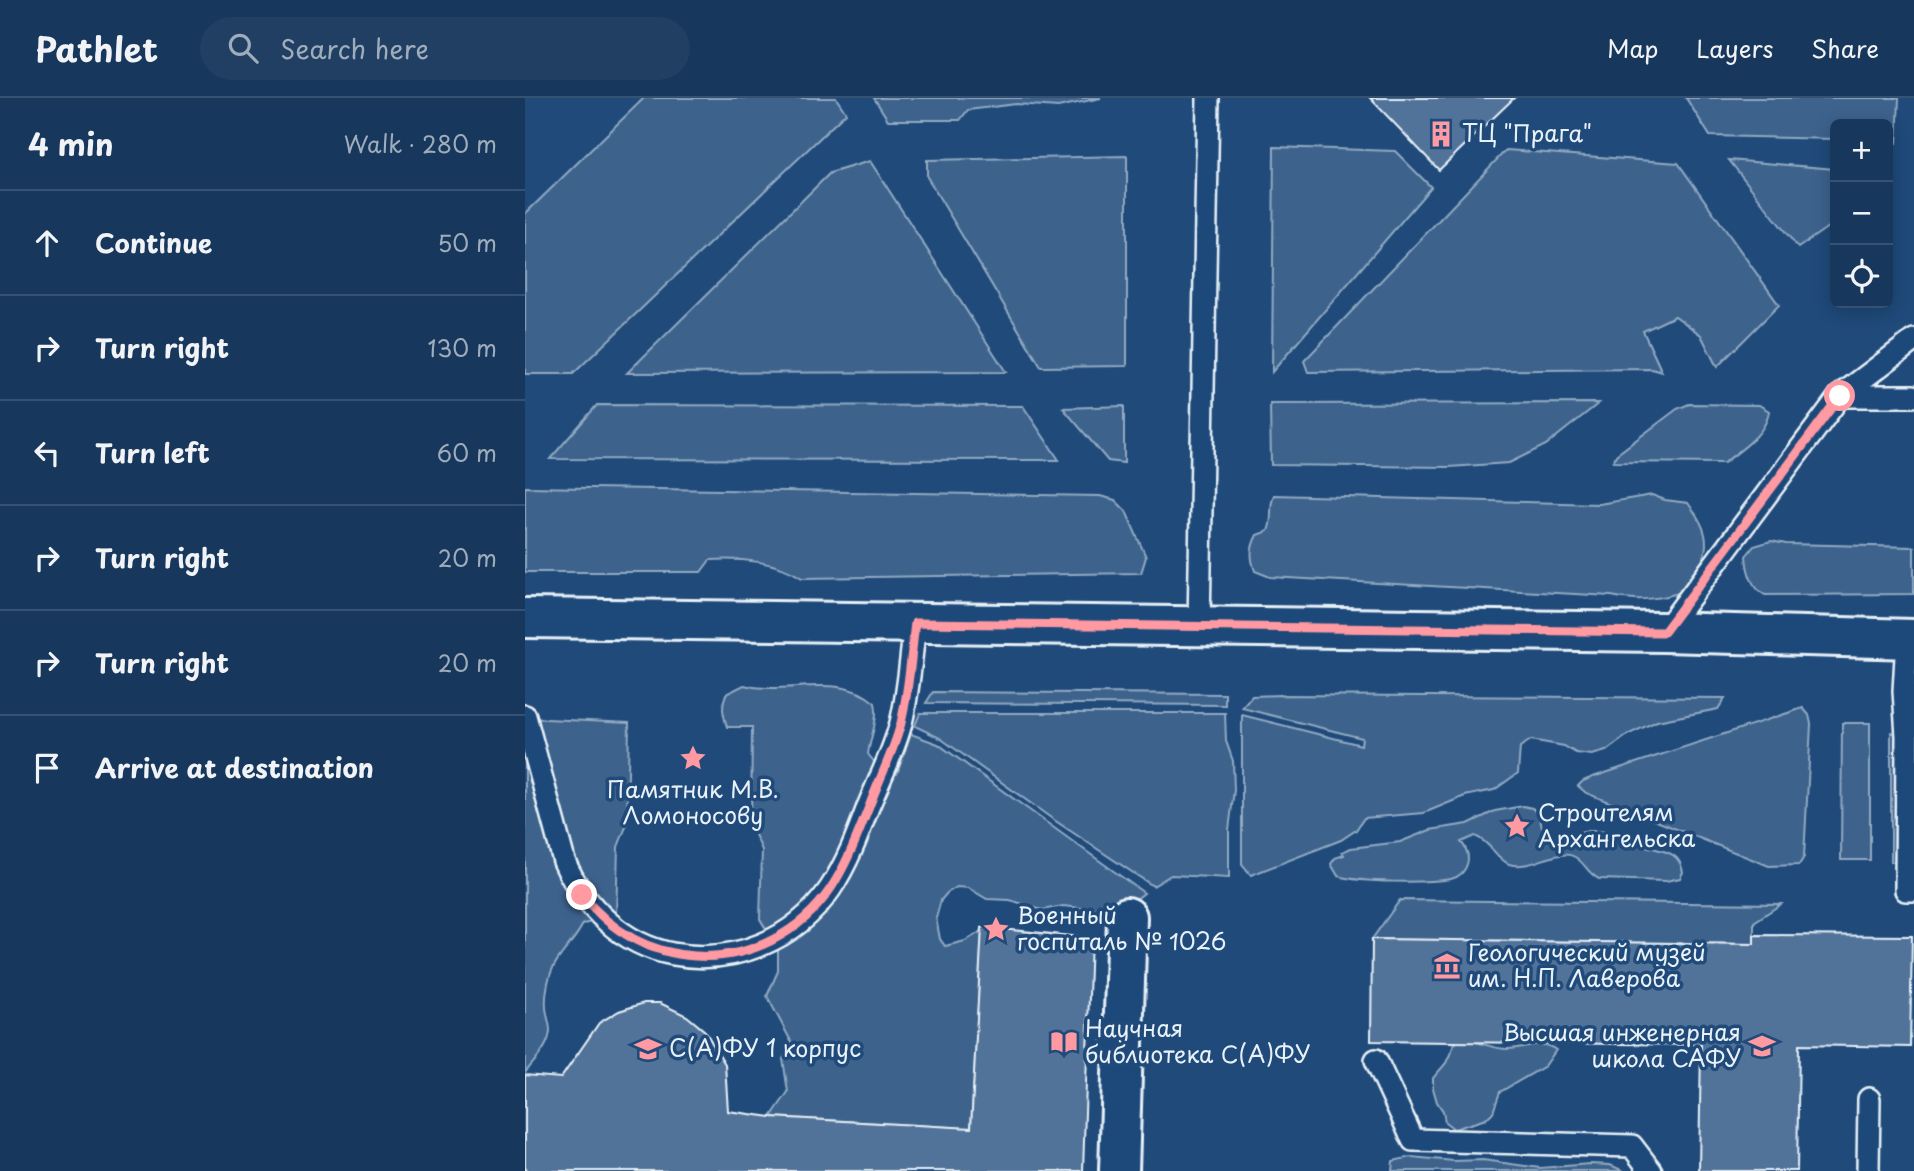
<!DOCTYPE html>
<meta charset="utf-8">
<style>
:root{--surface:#17385c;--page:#203f62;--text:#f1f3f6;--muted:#9eacbb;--line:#365272}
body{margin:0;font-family:"Playpen Sans",sans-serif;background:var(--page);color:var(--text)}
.controls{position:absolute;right:21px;top:21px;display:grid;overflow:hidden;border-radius:10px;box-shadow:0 4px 18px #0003}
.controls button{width:63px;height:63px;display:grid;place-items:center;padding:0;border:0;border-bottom:2px solid var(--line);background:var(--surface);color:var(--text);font:35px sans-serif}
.stop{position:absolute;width:21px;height:21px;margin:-16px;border:5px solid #ff9aa2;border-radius:50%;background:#fff}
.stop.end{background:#ff9aa2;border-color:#fff;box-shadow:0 2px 7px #0008}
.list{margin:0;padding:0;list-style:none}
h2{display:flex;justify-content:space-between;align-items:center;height:91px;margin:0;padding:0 28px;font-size:30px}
h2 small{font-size:23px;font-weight:400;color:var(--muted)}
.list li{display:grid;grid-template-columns:46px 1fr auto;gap:21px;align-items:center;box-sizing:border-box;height:105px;padding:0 28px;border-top:2px solid var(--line)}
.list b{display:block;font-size:26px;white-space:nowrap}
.list em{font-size:23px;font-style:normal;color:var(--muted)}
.icon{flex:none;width:38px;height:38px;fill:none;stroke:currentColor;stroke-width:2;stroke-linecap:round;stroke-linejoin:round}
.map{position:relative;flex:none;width:1389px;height:1073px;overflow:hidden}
header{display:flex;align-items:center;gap:42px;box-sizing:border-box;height:98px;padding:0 35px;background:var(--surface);border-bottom:2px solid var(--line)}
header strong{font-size:33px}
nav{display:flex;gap:38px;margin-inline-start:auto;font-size:24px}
.search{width:490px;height:63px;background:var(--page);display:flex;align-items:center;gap:18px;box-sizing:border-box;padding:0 24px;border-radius:38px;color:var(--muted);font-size:26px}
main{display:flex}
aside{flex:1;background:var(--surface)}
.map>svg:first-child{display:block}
.green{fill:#3c628c;stroke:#92aac2;stroke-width:2}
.building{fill:#517399;stroke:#e8f1f8;stroke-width:2}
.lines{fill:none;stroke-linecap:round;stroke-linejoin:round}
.service-casing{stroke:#e8f1f8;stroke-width:26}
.minor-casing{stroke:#e8f1f8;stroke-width:44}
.secondary-casing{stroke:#e8f1f8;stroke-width:44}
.service{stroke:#1f4a7a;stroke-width:21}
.minor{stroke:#1f4a7a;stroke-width:38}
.secondary{stroke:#1f4a7a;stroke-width:38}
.route{stroke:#ff9aa2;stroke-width:9}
.labels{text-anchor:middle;stroke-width:7;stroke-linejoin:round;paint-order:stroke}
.poi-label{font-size:23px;fill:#e8f1f8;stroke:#1f4a7a;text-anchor:start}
</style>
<header>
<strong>Pathlet</strong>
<div class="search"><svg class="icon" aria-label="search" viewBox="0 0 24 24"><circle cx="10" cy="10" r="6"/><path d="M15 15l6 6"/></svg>Search here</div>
<nav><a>Map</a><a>Layers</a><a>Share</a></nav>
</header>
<main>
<aside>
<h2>4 min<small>Walk · 280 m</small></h2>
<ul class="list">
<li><svg class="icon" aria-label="ahead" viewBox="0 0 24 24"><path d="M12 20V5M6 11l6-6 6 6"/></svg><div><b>Continue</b></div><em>50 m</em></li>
<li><svg class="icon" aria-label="right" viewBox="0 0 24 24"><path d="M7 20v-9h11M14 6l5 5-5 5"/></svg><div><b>Turn right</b></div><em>130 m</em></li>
<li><svg class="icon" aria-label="left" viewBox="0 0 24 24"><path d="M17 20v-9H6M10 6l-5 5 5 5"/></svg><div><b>Turn left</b></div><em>60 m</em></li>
<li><svg class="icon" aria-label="right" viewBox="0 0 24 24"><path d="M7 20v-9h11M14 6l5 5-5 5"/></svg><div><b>Turn right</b></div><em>20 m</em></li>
<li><svg class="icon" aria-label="right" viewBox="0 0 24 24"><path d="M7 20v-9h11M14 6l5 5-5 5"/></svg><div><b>Turn right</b></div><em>20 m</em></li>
<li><svg class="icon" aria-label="arrive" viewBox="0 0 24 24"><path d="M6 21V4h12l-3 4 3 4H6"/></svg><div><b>Arrive at destination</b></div></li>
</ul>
</aside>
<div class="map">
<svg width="1389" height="1073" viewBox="0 0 1389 1073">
<rect width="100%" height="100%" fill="#1f4a7a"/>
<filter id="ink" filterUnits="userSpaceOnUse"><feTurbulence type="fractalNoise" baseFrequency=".0143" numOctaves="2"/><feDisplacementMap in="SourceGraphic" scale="14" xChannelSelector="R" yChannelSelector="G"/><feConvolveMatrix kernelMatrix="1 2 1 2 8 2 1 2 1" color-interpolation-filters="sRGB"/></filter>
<g filter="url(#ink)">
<g class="green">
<polygon points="119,0 311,0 321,15 48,276 0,276 0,116"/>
<polygon points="349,0 576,0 533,9 491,6 443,12 435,22 363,22"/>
<polygon points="1161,0 1374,0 1372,45 1363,44 1363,26 1310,26 1310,41 1185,38"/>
<polygon points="749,49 870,53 906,89 747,274"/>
<polygon points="981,52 1153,65 1254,207 1192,269 1176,237 1150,218 1118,233 1137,274 1127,271 783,274 779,263"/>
<polygon points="602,58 602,268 516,269 402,79 402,62"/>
<polygon points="1204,62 1310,71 1310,124 1273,150"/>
<polygon points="345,63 481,274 102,275 305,75"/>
<polygon points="1074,305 1021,347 984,365 924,369 746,367 745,306"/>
<path d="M1164 306 1234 307 1244 313C1241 337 1216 351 1199 365L1088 364 1091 357 1152 311Z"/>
<polygon points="72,307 498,308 534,362 25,361"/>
<polygon points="599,308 599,365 583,363 538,310"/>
<path d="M0 389 575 398 590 402 601 413 621 459 616 475 277 480C252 463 215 460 185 462L176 474H0Z"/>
<path d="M749 397 1074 406 1127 397 1140 402 1163 405C1190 441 1184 454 1162 492 1139 501 1111 504 1086 498L745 479 730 473C725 459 725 450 732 437L743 433C749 418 743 411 749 397Z"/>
<path d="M1246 443 1261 446 1389 449V496L1240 497C1226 489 1222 474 1221 458L1229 448Z"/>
<path d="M219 587C261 598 315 573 350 605 354 621 345 640 343 656L354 670 372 676 386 636 413 646 619 795 597 812H575L538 808 517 812 485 802 462 801 443 790 432 789 422 795 416 802 411 820 415 841 420 848 440 843 457 833 446 1030 246 1019 263 994 258 961 267 945 242 898 253 873V851L235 821 237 752 226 728 227 629H202C198 616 196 608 201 596Z"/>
<polygon points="408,594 700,596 700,607 401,605"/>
<polygon points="755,597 1200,600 1193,611 1132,623 1104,636 1081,653 1067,657 1051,655 1039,648 1006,642 995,649 993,675 969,692 940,698 899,715 839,720 831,732 816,742 726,777 717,766 717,617 836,647 837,640 717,610 727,598"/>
<polygon points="1278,610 1284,617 1286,626 1279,759 1274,767 1244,768 1061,695 1053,688 1058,683 1068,679"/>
<polygon points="395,615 700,615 701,643 708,663 709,692 704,732 704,780 646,777 628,788 526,720 415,640 390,628"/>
<path d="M0 620 104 625 102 726 93 749 91 819 58 826C50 843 34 856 27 872 22 884 19 904 22 916 23 922 25 927 25 933 24 949 9 963 0 975Z"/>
<polygon points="1317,625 1345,625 1345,762 1316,762"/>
<polygon points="1366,634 1382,638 1378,763 1366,764"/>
<path d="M998 708 1007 710 1015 716C1016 754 1046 734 1065 733 1070 733 1076 733 1081 734 1092 735 1103 738 1113 743 1116 744 1118 747 1121 748 1138 754 1154 752 1158 774L1155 780 1141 783 1074 781C1063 776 1060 765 1050 759 1033 749 1006 773 984 766 971 761 967 745 950 738L936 744C948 757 944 776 926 781 901 785 837 785 813 778L806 766 810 760 819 757 817 754 826 750 875 744 905 732 943 726 970 713Z"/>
<polygon points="875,802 1256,806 1229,824 1229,846 847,841"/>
<path d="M939 942C954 943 967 951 983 951 1001 951 1014 940 1031 952L1020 968 975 994 968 1014 961 1021 929 1031 920 1024 918 1013 912 1004 908 990V980L921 965 930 945Z"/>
<polygon points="886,1059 929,1063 958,1062 1015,1070 1065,1066 1085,1067 1099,1073 867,1073 868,1063"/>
</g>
<g class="building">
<polygon points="845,0 989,0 914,72"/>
<polygon points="457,829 566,840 558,1073 0,1073 0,977 36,980 74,925 94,913 119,905 135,905 162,918 180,933 200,966 203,1013 246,1019 446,1030"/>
<polygon points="1229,837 1387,838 1385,949 1274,947 1272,1073 1174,1073 1176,947 846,943 847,841 1229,846"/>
</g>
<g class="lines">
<g class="service-casing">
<g id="service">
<polyline points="1315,298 1389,298"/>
<polyline points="674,529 683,0"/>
<polyline points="1139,534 1315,298 1389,242"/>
<polyline points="1382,541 1379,593 1382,638 1381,792 1389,792"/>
<path d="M0 618 39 763C59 809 98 847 148 856 209 867 270 842 305 791 322 766 333 736 343 709 354 682 369 653 376 625 384 592 386 558 390 525"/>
<polyline points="851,962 888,1042 1107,1048 1126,1073"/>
<polyline points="1343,1073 1344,1001"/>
</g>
</g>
<g class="minor-casing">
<polyline id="minor" points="594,1073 602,819"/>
</g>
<g class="secondary-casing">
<polyline id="secondary" points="0,520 1139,534 1389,541"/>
</g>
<use href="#service" class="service"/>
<use href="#minor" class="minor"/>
<use href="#secondary" class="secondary"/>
</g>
</g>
<g class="lines" filter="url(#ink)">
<path class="route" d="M57 797C86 833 123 855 170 858 223 862 276 835 306 790 322 766 333 736 344 709 354 681 369 653 376 625 384 592 386 558 390 525L1139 534 1315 298"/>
</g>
<defs>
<g id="building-bare" transform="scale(2.1)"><path d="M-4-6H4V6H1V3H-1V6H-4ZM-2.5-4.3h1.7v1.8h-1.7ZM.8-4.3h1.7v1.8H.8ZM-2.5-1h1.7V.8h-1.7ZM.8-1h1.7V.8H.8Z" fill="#ff9aa2" stroke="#1f4a7a" stroke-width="2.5" paint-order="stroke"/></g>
<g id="sight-bare" transform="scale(2.1)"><path d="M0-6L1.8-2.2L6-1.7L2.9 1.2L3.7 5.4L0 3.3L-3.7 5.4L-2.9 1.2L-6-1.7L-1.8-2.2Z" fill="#ff9aa2" stroke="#1f4a7a" stroke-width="2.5" paint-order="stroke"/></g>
<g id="museum-bare" transform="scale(2.1)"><path d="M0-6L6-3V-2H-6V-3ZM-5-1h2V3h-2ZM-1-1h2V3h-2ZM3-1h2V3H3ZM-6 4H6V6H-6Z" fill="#ff9aa2" stroke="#1f4a7a" stroke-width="2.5" paint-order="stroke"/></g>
<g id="library-bare" transform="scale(2.1)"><path d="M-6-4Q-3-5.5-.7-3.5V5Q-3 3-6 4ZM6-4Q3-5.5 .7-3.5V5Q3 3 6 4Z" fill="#ff9aa2" stroke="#1f4a7a" stroke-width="2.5" paint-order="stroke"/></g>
<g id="university-bare" transform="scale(2.1)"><path d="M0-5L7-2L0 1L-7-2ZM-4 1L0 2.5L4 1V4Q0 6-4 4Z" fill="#ff9aa2" stroke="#1f4a7a" stroke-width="2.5" paint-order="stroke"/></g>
</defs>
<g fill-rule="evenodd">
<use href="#building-bare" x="916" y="36"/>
<use href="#sight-bare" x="168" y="660"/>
<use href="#sight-bare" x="992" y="728"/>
<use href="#sight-bare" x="471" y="831"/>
<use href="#museum-bare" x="922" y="868"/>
<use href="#library-bare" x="539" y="944"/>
<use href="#university-bare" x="1237" y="948"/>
<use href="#university-bare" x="123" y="951"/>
</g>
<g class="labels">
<g class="poi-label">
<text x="937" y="44">ТЦ "Прага"</text>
<text x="168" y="700" text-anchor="middle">Памятник М.В.<tspan x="168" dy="26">Ломоносову</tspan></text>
<text x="1013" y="723">Строителям<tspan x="1013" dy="26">Архангельска</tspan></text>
<text x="492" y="826">Военный<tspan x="492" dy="26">госпиталь № 1026</tspan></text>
<text x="943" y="863">Геологический музей<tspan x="943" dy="26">им. Н.П. Лаверова</tspan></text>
<text x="560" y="939">Научная<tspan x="560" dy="26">библиотека С(А)ФУ</tspan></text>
<text x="1216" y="943" text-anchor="end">Высшая инженерная<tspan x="1216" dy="26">школа САФУ</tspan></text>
<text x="144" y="959">С(А)ФУ 1 корпус</text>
</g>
</g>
</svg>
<div class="controls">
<button>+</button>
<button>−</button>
<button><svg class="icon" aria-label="locate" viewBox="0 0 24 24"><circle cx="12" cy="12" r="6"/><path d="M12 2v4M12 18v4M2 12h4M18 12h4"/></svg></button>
</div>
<div class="stop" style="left:1315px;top:298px"></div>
<div class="stop end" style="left:57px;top:797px"></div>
</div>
</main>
